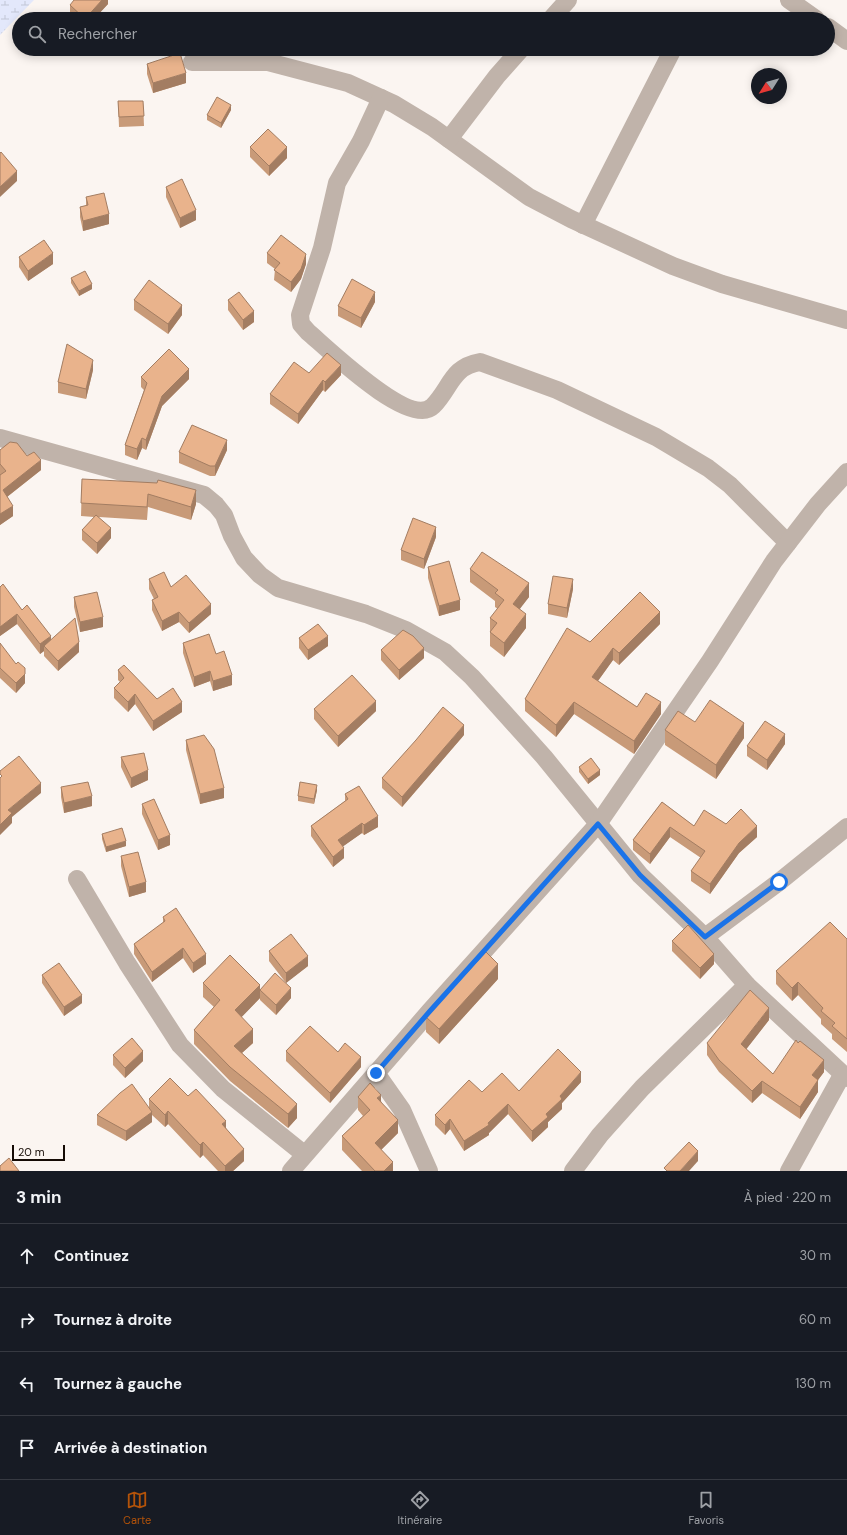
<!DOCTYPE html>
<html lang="fr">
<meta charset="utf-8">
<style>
:root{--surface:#171b24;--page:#242831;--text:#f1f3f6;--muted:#9ea1a6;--line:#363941;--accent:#b45309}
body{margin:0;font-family:"DM Sans",sans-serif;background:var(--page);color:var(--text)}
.compass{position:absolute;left:751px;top:68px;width:36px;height:36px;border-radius:50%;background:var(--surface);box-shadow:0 2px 10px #0003;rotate:233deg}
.scale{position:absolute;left:12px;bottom:10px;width:53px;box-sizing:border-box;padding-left:4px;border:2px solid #150b05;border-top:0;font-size:11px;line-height:14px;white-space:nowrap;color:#150b05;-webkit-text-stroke:3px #fbf5f1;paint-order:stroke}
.stop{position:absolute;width:12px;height:12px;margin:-9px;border:3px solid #1a73e8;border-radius:50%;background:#fff}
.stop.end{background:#1a73e8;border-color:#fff;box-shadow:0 1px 4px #0008}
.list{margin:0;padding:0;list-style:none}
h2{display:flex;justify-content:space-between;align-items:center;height:52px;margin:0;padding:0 16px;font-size:17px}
h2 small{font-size:13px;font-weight:400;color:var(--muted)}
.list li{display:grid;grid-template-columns:26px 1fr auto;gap:12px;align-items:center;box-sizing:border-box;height:64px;padding:0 16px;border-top:1px solid var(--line)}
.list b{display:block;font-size:15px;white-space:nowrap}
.list em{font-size:13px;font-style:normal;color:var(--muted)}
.icon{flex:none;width:22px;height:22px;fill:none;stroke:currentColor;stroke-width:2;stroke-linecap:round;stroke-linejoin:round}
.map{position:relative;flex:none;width:847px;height:1171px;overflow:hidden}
.search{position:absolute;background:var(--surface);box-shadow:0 2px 10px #0003;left:12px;right:12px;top:12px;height:44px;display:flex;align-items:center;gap:10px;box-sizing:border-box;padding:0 14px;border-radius:22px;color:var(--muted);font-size:15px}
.sheet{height:308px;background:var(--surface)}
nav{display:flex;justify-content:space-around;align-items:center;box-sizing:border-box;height:56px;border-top:1px solid var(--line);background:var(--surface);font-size:11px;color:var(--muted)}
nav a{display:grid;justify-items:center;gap:2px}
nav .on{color:var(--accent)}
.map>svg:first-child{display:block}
.wetland{fill:url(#wetland-marsh)}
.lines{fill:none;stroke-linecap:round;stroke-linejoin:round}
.street{stroke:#c0b3aa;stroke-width:18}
.wall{fill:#c89a78}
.shaded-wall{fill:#a37d62}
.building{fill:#e9b38c;stroke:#a37d62}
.route{stroke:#1a73e8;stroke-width:5}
</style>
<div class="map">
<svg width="847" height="1171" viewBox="0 0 847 1171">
<defs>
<pattern id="wetland-marsh" width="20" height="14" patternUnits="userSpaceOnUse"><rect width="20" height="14" fill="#e3e8fb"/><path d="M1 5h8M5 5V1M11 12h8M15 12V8" fill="none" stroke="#c2c6d6"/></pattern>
</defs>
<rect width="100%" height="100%" fill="#fbf5f1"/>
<polygon class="wetland" points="0,0 34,0 0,35"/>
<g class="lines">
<g class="street">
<polyline points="789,0 816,19"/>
<polyline points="551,19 568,0"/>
<polyline points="828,27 847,41"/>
<polyline points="192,62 268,62 348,83 394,104 432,127 529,197 571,219 673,266 722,284 847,320"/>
<path d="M381 98 361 141 337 183 322 248 300 315 301 324 308 332C327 348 410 429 433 406 451 388 451 367 480 362L557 390 656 437 708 468 730 485 788 543"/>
<polyline points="449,139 497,76 521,49"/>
<polyline points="583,225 673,49"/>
<polyline points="0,438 204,495 216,505 224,515 232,536 244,558 260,575 278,588 366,614 406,630 445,652 472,677 544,757 640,875 705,937 747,985 847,1078"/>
<polyline points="77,879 127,963 180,1045 223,1089 304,1154"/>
<polyline points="705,937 779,882 847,827"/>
<polyline points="376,1073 402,1110 429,1171"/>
<polyline points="291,1171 430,1011 598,824 710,661 774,561 818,504 847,472"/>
<polyline points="573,1171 600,1135 642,1088 747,985"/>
<polyline points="789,1171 842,1075"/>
</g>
</g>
<g class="wall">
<polygon points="108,0 108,4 94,19 74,19 70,15 70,5"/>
<polygon points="147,64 186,83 153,93 147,74"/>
<polygon points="118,101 143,101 144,126 119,127"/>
<polygon points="231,110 221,128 207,120 207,115"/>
<polygon points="250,147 287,158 269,176 250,157"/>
<polygon points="166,187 196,220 180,228 166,197"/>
<polygon points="86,197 109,224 83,231 80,217 80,207 86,206"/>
<polygon points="267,253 306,264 301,279 291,292 274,280 275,269 267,263"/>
<polygon points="19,257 53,264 28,281 19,267"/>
<polygon points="71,278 92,289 79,296 71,283"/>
<polygon points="134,300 182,315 168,334 134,310"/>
<polygon points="228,300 254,322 243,330 228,310"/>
<polygon points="375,302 361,328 338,316 338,306"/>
<polygon points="93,370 86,399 58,393 58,382"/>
<polygon points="309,373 341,375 325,392 323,390 298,424 270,404 270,394"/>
<polygon points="141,377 189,379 162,406 146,450 142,448 137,460 125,455 125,445 144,390 141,387"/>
<polygon points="0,450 27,456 41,470 7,497 13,516 0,525"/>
<polygon points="227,450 215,476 210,476 179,463 179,452"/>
<polygon points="82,479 196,504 191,520 148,507 147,520 99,517 111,538 97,554 82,540 82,530 94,517 81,516"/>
<polygon points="436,537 424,569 401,560 401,550"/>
<polygon points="428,567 460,610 439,616 428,578"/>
<polygon points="470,569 529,597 519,609 526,628 504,657 490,646 490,618 498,609 495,607 495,601 470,582"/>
<polygon points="149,579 171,587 211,614 189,633 179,622 162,631 152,610 152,600 154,599 149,589"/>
<polygon points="0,587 22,610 51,640 79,652 58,671 44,656 44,651 40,654 17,624 0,636"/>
<polygon points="573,589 567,618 548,614 548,604"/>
<polygon points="74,597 103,627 80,632 74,607"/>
<polygon points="660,624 619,665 613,660 598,681 637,707 661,714 634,754 574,714 556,737 525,711 525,699 590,642"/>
<polygon points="299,638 328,646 308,660 299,648"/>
<polygon points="0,643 25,683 16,693 0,678"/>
<polygon points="183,643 216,654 232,685 213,691 210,681 194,687 183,653"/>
<polygon points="381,650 424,658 399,680 381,660"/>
<polygon points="118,670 157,699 182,712 153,731 135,704 128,712 114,698 114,688 120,682 118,680"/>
<polygon points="314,709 376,711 338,747 314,719"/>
<polygon points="695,722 744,738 716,779 665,745 665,730"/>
<polygon points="464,735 402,807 382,788 382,778"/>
<polygon points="186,740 224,798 200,804 186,750"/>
<polygon points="785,744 767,770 747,756 747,746"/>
<polygon points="121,757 148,780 131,788 121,767"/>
<polygon points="579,767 600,775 588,784 579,772"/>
<polygon points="61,787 92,806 64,813 61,797"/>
<polygon points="317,790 314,804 298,801 298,796"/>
<polygon points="345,794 378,827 364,835 362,833 343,846 344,858 333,867 311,836 311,826 345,801"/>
<polygon points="662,802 694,826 726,824 757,837 739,853 710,894 691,881 691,871 701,858 670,837 650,864 633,850 633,840"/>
<polygon points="142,804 170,845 158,850 142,814"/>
<polygon points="102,834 126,846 106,852 102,839"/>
<polygon points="121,856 146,892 129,897 121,866"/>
<polygon points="163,917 206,964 193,973 183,958 152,982 134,954 134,944 163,923"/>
<polygon points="847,939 847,1052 832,1039 832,1034 821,1024 821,1019 798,995 792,1001 776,984 776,971"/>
<polygon points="672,941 714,964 700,979 672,951"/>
<polygon points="269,951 308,966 286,983 269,961"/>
<polygon points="42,975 82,1003 64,1016 42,983"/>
<polygon points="498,979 439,1044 426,1032 426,1017"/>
<polygon points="203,983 260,998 241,1017 253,1043 242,1053 297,1118 288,1128 230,1081 194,1044 194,1030 214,1007 203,997"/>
<polygon points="260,990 291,998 276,1015 260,1000"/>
<polygon points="769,1020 746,1049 773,1074 824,1072 818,1080 818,1092 800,1119 762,1093 752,1103 719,1072 707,1055 707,1043"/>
<polygon points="286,1051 338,1052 361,1067 330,1103 286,1061"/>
<polygon points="113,1055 143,1061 125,1078 113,1065"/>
<polygon points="581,1082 562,1103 562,1109 548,1122 548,1127 532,1142 508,1114 489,1133 489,1135 464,1151 450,1129 445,1135 435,1125 435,1115 482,1092 519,1091"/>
<polygon points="188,1096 226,1128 244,1161 233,1171 218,1171 203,1155 200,1158 168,1124 165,1127 152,1115 152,1122 126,1141 97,1125 97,1115 149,1107 149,1099"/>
<polygon points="358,1097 381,1101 398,1133 381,1150 393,1171 362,1171 342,1150 342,1136 363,1116 358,1110"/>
</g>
<g class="shaded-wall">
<polygon points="102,0 108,0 108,4 94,19 85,19"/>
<polygon points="186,73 186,83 153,93 153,83"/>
<polygon points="231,105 231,110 221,128 221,123"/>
<polygon points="287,147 287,158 269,176 269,166"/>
<polygon points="17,171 17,181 0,197 0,187"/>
<polygon points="196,210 196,220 180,228 180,218"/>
<polygon points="109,214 109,224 83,231 83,221"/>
<polygon points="53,253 53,264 28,281 28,271"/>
<polygon points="306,254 306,264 301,279 291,292 291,282"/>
<polygon points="92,284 92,289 79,296 79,291"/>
<polygon points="375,292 375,302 361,328 361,318"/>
<polygon points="182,305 182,315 168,334 168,324"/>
<polygon points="254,311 254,322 243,330 243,320"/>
<polygon points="93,360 93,370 86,399 86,389"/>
<polygon points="341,365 341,375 325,392 325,382"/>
<polygon points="189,369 189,379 162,406 146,450 146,440 162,396"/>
<polygon points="323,380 323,390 298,424 298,414"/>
<polygon points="142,438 142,448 137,460 137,449"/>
<polygon points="227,440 227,450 215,476 215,466"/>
<polygon points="41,460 41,470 3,500 3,490"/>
<polygon points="196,490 196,504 191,520 191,507"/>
<polygon points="13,506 13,516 0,525 0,514"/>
<polygon points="436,527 436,537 424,569 424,559"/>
<polygon points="111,528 111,538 97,554 97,543"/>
<polygon points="573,579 573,589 567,618 567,608"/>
<polygon points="529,583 529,597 513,618 513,604"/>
<polygon points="460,600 460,610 439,616 439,606"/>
<polygon points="211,604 211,614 189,633 189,623"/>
<polygon points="179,612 179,622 162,631 162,621"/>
<polygon points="660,612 660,624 619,665 619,653"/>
<polygon points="17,614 17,624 0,636 0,627"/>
<polygon points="526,614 526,628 504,657 504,643"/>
<polygon points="103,617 103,627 80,632 80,622"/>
<polygon points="51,636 51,645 44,646 44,651 40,654 40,644"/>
<polygon points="328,636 328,646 308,660 308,650"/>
<polygon points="79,642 79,652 58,671 58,661"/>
<polygon points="424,648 424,658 399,680 399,670"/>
<polygon points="613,648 613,660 592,689 592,677"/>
<polygon points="210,671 210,681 194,687 194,677"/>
<polygon points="25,674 25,683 16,693 16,683"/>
<polygon points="232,675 232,685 213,691 213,681"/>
<polygon points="135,694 135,704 128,712 128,702"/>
<polygon points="376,701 376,711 338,747 338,736"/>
<polygon points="182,702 182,712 153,731 153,721"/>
<polygon points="574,702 574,714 556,737 556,725"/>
<polygon points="661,702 661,714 634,754 634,741"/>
<polygon points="744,723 744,738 716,779 716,765"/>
<polygon points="464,725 464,735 402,807 402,797"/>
<polygon points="785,734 785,744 767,770 767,760"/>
<polygon points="148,770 148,780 131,788 131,778"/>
<polygon points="600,770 600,775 588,784 588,779"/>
<polygon points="41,783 41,793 12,817 12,823 0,835 0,825 8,810"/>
<polygon points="317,785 317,790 314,804 314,799"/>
<polygon points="224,788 224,798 200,804 200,794"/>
<polygon points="92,796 92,806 64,813 64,803"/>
<polygon points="378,816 378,827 364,835 364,825"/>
<polygon points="362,823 362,833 338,850 338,840"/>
<polygon points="757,826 757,837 739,853 710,894 710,884 739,843"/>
<polygon points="670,827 670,837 650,864 650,854"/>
<polygon points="170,835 170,845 158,850 158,840"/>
<polygon points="126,841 126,846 106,852 106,847"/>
<polygon points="344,848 344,858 333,867 333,857"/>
<polygon points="146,882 146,892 129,897 129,887"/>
<polygon points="183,948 183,958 152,982 152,972"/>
<polygon points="206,954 206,964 193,973 193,963"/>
<polygon points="714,954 714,964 700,979 700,968"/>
<polygon points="308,956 308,966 286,983 286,973"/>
<polygon points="498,964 498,979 439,1044 439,1029"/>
<polygon points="798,982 798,995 792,1001 792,988"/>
<polygon points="260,985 260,998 235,1024 235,1010"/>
<polygon points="291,988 291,998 276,1015 276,1005"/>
<polygon points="82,995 82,1003 64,1016 64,1007"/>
<polygon points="769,1008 769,1020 741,1056 741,1044"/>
<polygon points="253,1029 253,1043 234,1060 234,1046"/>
<polygon points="143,1051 143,1061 125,1078 125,1068"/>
<polygon points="361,1057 361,1067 330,1103 330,1093"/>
<polygon points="824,1060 824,1072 812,1088 812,1075"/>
<polygon points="581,1072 581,1082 562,1103 562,1109 548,1122 548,1127 532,1142 532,1131 560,1096"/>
<polygon points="818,1080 818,1092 800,1119 800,1107"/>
<polygon points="762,1081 762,1093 752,1103 752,1091"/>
<polygon points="381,1095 381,1108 377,1098"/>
<polygon points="297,1104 297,1118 288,1128 288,1114"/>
<polygon points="508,1104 508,1114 489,1133 489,1135 464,1151 464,1141 488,1123"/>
<polygon points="168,1111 168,1124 165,1127 165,1115"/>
<polygon points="152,1112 152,1122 126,1141 126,1131"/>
<polygon points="450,1119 450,1129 445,1135 445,1125"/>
<polygon points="398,1120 398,1133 375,1156 375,1143"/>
<polygon points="226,1121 226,1133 222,1124"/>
<polygon points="203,1142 203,1155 200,1158 200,1145"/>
<polygon points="244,1149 244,1161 233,1171 225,1171 225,1166"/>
<polygon points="698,1151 698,1161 689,1171 680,1171"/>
<polygon points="393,1162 393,1171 384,1171"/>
</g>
<g class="building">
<polygon points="74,0 102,0 85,19 70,5"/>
<polygon points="180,53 186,73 153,83 147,64"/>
<polygon points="217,97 231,105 221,123 207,115"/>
<polygon points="118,101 143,101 144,116 119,117"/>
<polygon points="268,129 287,147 269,166 250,147"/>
<polygon points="1,152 17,171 0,187 0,153"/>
<polygon points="182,179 196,210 180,218 166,187"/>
<polygon points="104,193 109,214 83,221 80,207 88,205 86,197"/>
<polygon points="281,235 306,254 301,269 291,282 274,270 280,263 267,253"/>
<polygon points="44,240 53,253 28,271 19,257"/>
<polygon points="85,271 92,284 79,291 71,278"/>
<polygon points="352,279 375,292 361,318 338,306"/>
<polygon points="149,280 182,305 168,324 134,300"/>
<polygon points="239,292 254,311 243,320 228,300"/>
<polygon points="67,344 93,360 86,389 58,382"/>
<polygon points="169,349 189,369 162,396 146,440 142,438 137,449 125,445 147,383 141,377"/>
<polygon points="327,353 341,365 325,382 323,380 298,414 270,394 294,362 309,373"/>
<polygon points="192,425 227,440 215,466 210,466 179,452"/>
<polygon points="10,442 17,443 27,456 34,452 41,460 3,490 13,506 0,514 0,475 6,471 0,464 0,450"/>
<polygon points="82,479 157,483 158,480 196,490 191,507 148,494 147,507 81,503"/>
<polygon points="96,515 111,528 97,543 82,530"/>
<polygon points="413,518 436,527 424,559 401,550"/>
<polygon points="482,552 529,583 513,604 526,614 504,643 490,632 497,623 490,618 504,600 495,593 498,590 470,569"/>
<polygon points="449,561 460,600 439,606 428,567"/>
<polygon points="164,572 171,587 186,575 211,604 189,623 179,612 162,621 152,600 158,597 149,579"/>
<polygon points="553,576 573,579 567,608 548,604"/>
<polygon points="3,584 22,610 27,605 51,636 40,644 17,614 0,627 0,587"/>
<polygon points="97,592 103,617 80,622 74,597"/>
<polygon points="640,592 660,612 619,653 613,648 592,677 637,707 646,693 661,702 634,741 574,702 556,725 525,699 567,628 590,642"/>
<polygon points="75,618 79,642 58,661 44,646"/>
<polygon points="318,624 328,636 308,650 299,638"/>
<polygon points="403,630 413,636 424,648 399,670 381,650"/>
<polygon points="209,634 216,654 224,651 232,675 213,681 210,671 194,677 183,643"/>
<polygon points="0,643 16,664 18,662 25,668 25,674 16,683 0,668"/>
<polygon points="124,665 157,699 173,688 182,702 153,721 135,694 128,702 114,688 124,678 118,670"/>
<polygon points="352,675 376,701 338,736 314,709"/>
<polygon points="710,700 744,723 716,765 665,730 678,711 695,722"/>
<polygon points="443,707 464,725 402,797 382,778 416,740"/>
<polygon points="765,721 785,734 767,760 747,746"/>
<polygon points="204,735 214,749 224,788 200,794 186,740"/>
<polygon points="144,753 148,770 131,778 121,757"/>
<polygon points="19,756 41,783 8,810 12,813 0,825 0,778 2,776 0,774 0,771"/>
<polygon points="591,758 600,770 588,779 579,767"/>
<polygon points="88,782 92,796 64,803 61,787"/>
<polygon points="300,782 317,785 314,799 298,796"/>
<polygon points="359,786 378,816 364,825 362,823 338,840 344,848 333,857 311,826 348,799 345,794"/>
<polygon points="154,799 170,835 158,840 142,804"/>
<polygon points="662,802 694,826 704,810 726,824 741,809 757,826 739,843 710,884 691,871 705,851 670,827 650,854 633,840"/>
<polygon points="122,828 126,841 106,847 102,834"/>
<polygon points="138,852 146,882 129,887 121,856"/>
<polygon points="176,908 206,954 193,963 183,948 152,972 134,944 165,921 163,917"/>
<polygon points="830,922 847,939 847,1039 832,1026 835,1023 821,1011 823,1008 798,982 792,988 776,971"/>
<polygon points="688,925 714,954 700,968 672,941"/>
<polygon points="291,934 308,956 286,973 269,951"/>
<polygon points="486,952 498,964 439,1029 426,1017"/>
<polygon points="230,955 260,985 235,1010 253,1029 234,1046 297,1104 288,1114 230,1067 194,1030 220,1000 203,983"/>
<polygon points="59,963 82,995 64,1007 42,975"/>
<polygon points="275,973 291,988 276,1005 260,990"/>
<polygon points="750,990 769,1008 741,1044 773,1074 796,1040 798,1043 800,1041 824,1060 812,1075 818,1080 800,1107 762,1081 752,1091 719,1060 707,1043"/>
<polygon points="310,1026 338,1052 345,1043 361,1057 330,1093 286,1051"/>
<polygon points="132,1038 143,1051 125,1068 113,1055"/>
<polygon points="558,1049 581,1072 560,1096 562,1099 546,1114 548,1117 532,1131 508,1104 488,1123 489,1125 464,1141 450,1119 445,1125 435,1115 469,1080 482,1092 502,1073 519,1091"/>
<polygon points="170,1078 188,1096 196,1089 226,1121 222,1124 244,1149 225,1166 203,1142 200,1145 168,1111 165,1115 149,1099"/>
<polygon points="370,1083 381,1095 377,1098 398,1120 375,1143 393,1162 384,1171 375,1171 342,1136 370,1110 358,1097"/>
<polygon points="132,1084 152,1112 126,1131 97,1115 120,1093"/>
<polygon points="689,1142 698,1151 680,1171 667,1171 664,1168"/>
<polygon points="9,1158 19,1171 0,1171 0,1166"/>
</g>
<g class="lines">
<polyline class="route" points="376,1073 430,1011 598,824 640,875 705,937 779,882"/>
</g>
</svg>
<svg class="compass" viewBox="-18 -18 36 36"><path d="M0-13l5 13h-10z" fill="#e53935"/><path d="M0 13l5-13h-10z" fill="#9ea1a6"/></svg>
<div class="scale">20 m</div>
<div class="stop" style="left:779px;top:882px"></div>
<div class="stop end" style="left:376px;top:1073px"></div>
<div class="search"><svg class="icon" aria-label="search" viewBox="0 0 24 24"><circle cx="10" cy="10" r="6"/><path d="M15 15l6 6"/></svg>Rechercher</div>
</div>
<section class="sheet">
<h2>3 min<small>À pied · 220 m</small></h2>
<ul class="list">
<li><svg class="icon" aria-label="ahead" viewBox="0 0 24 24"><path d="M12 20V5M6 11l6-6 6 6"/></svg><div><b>Continuez</b></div><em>30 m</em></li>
<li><svg class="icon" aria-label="right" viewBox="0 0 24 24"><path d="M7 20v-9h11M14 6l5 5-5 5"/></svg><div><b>Tournez à droite</b></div><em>60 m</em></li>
<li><svg class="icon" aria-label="left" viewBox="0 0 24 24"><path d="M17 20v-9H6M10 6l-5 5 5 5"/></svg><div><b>Tournez à gauche</b></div><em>130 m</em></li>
<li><svg class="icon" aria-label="arrive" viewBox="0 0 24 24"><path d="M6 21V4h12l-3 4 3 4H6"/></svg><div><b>Arrivée à destination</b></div></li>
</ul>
</section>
<nav>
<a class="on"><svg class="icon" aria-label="map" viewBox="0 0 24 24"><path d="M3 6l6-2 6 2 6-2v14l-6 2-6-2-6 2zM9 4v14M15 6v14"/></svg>Carte</a>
<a><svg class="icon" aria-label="directions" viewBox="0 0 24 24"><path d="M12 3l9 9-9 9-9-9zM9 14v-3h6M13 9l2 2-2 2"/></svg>Itinéraire</a>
<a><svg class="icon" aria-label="saved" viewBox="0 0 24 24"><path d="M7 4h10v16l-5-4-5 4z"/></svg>Favoris</a>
</nav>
